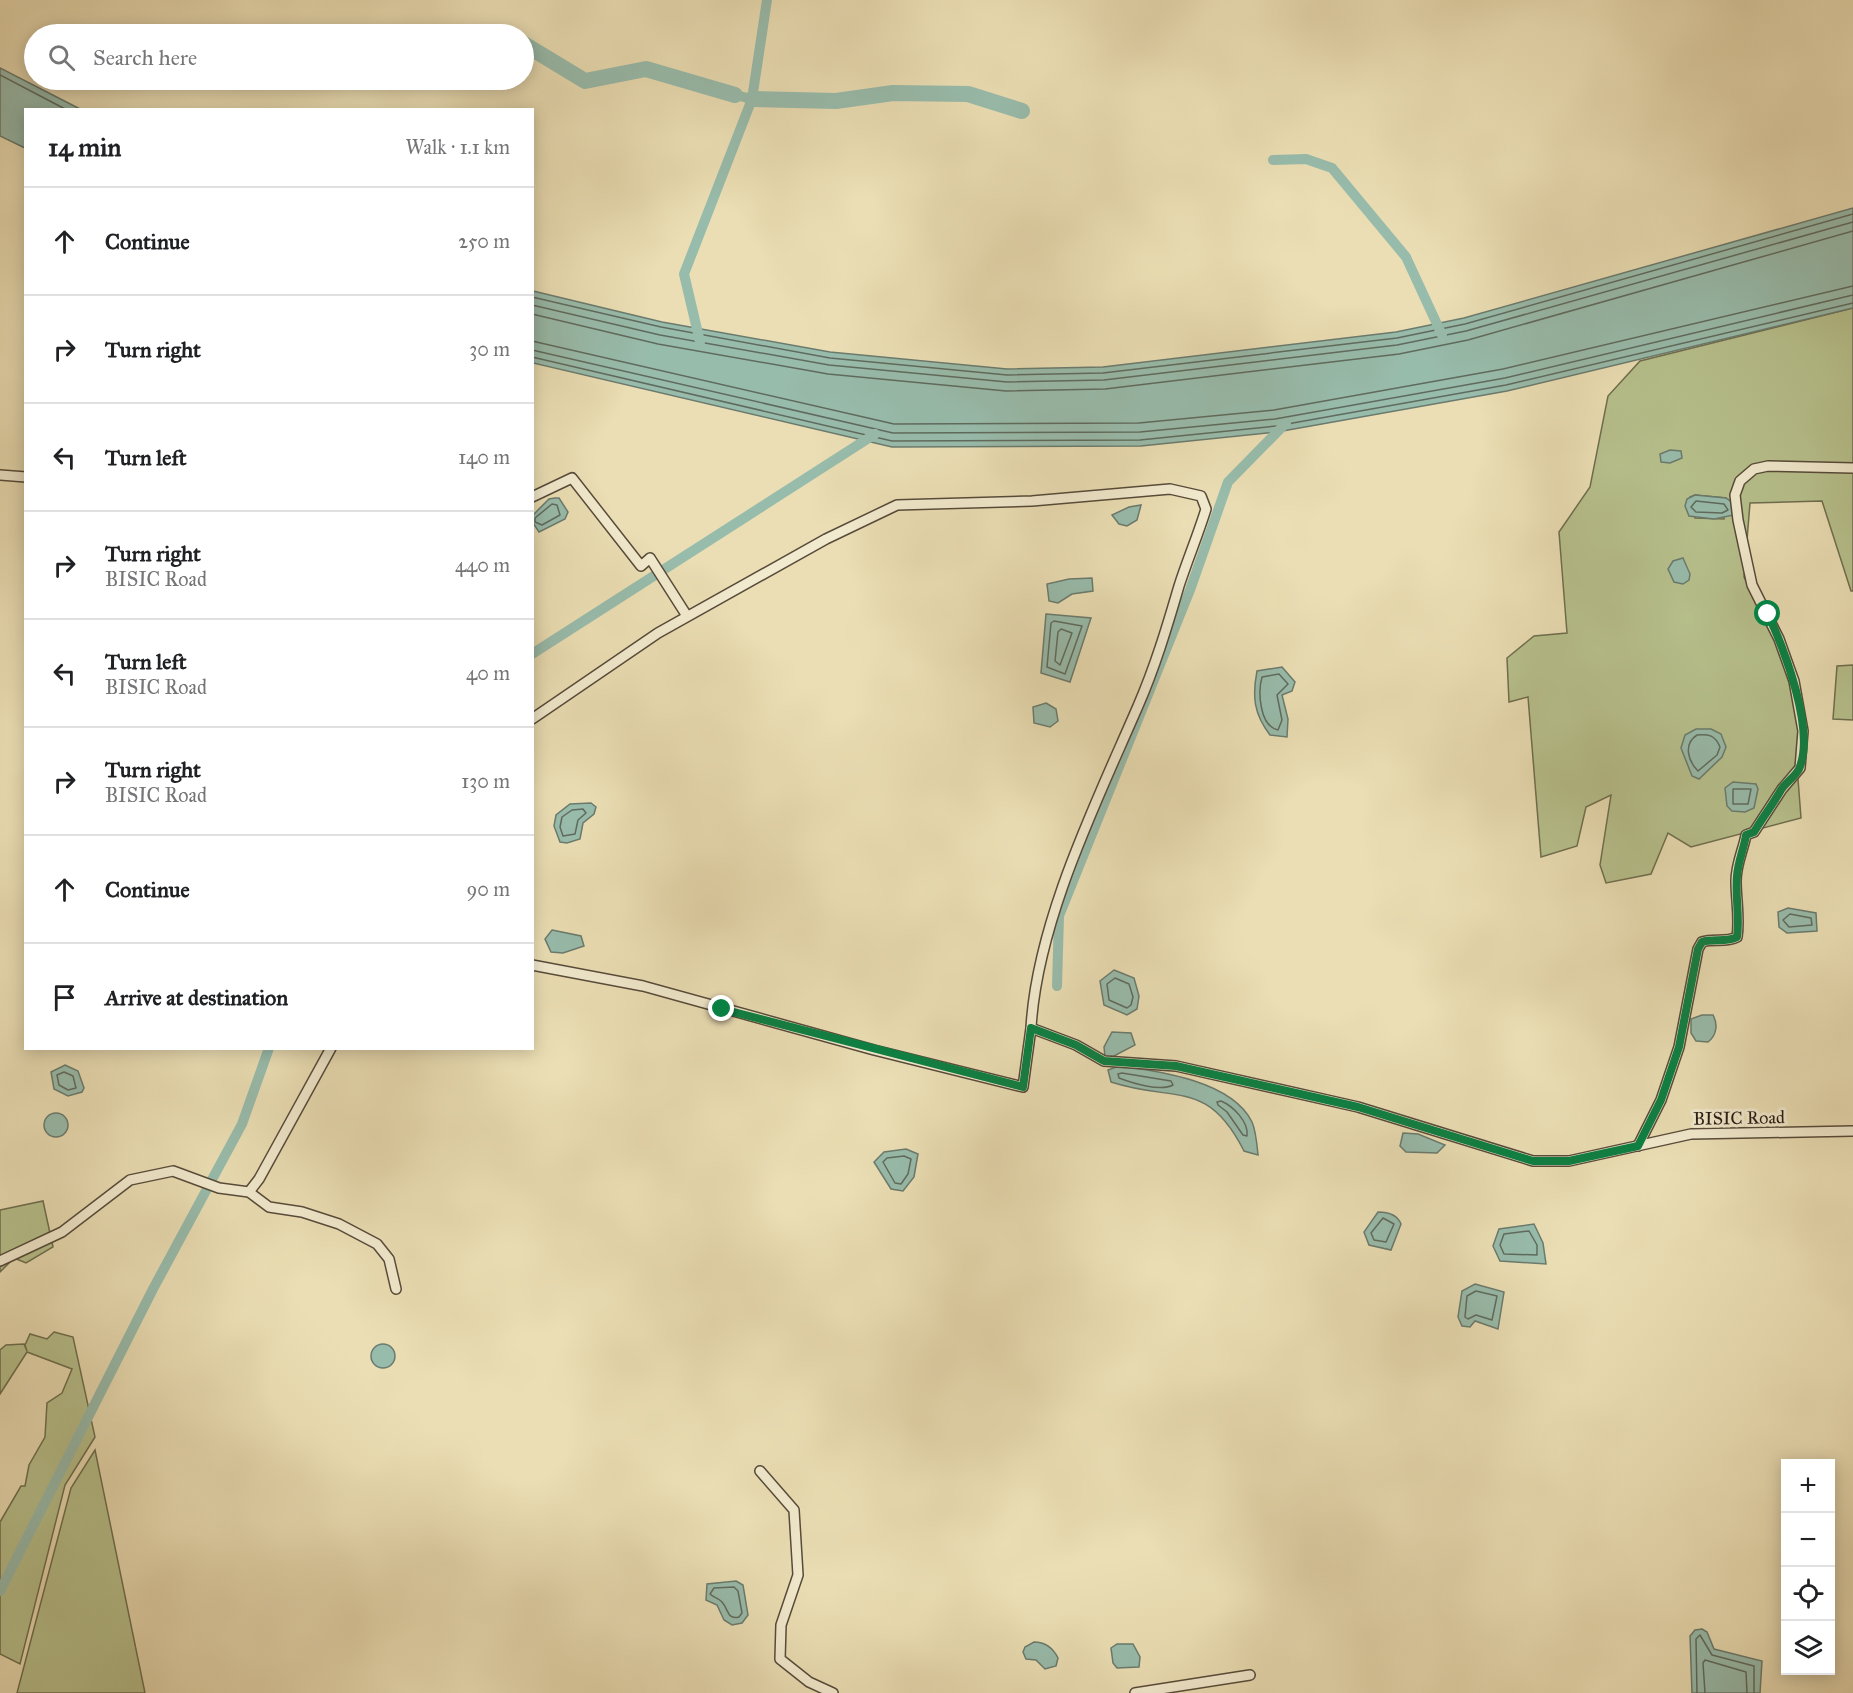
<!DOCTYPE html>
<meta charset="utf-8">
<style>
:root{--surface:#fff;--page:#f2f2f2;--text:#202124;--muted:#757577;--line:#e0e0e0}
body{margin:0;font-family:"IM FELL Great Primer",serif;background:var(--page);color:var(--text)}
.controls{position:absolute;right:18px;bottom:18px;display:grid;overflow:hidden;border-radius:0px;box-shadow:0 3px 15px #0003}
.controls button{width:54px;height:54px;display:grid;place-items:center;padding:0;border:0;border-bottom:2px solid var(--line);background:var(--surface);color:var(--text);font:30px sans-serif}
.stop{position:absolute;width:18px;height:18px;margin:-14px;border:4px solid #0b8043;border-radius:50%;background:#fff}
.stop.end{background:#0b8043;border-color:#fff;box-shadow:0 2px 6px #0008}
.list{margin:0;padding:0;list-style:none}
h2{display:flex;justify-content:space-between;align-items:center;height:78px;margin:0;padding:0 24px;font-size:26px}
h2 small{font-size:20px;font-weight:400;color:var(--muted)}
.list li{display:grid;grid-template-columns:39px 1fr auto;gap:18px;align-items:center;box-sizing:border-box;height:108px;padding:0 24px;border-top:2px solid var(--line)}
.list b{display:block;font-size:22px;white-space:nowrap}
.list p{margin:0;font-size:20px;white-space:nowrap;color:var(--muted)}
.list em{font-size:20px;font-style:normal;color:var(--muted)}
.icon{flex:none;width:33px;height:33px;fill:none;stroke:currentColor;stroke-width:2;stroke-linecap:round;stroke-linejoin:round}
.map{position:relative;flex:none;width:1853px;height:1693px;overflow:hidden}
.search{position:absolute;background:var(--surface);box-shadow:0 3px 15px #0003;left:24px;top:24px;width:510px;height:66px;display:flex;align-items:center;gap:15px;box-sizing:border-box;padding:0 21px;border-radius:33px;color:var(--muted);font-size:22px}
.panel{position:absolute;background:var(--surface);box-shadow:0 3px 15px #0003;left:24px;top:108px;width:510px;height:942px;border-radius:0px}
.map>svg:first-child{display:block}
.green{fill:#b7c18d;stroke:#6e6e4f;stroke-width:1.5;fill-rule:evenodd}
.water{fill:#98bcac;stroke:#6a7b6e;stroke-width:1.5}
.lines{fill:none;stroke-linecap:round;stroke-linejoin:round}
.shore{stroke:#5f6b5e;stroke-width:1.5}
.canal{stroke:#98bcac;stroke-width:10}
.river{stroke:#98bcac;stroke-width:16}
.minor-casing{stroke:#574b3a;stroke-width:12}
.minor{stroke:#f2eace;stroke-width:9}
.route{stroke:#0b8043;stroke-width:8}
.labels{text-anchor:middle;stroke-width:6;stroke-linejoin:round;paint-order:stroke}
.street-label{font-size:18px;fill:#261a11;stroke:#f2eace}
</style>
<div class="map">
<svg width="1853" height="1693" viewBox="0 0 1853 1693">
<rect width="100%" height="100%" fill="#ebdeb4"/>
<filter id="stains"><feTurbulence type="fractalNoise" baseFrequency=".00333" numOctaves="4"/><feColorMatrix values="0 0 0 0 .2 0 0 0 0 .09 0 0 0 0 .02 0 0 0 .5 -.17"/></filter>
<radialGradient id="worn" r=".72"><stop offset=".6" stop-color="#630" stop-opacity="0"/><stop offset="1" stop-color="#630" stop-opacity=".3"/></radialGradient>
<g class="green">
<path d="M1853 308V591H1851L1822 501 1750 503 1744 577 1785 657 1802 731 1798 779 1801 818 1691 847 1668 833 1651 874 1606 883 1600 865 1611 795 1586 807 1577 846 1541 857 1528 697 1509 702 1507 658 1534 636 1567 633 1559 532 1590 487 1608 396 1640 361ZM1695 495 1726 498 1724 519 1695 518 1690 497Z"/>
<polygon points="1853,665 1853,720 1833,719 1837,666"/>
<polygon points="43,1201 53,1247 26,1263 14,1258 0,1272 0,1210"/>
<polygon points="54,1332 73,1337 95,1437 65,1485 20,1664 0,1654 0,1522 21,1486 25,1486 29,1465 45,1437 47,1403 62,1393 72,1369 27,1352 0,1394 0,1350 6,1345 24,1344 27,1351 25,1345 30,1334 47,1339"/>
<polygon points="95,1450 145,1693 17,1693 71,1488"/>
</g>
<g class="water">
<polygon points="0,68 80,109 26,110 25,148 0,136"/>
<polygon points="1853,208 1853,308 1507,391 1277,432 1141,446 892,447 533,363 533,291 662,322 830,352 1007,369 1103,367 1396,332 1464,318"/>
<polygon points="1670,450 1681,451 1682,458 1670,463 1661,462 1660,454"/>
<polygon points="1695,495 1726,498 1733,503 1734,515 1714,519 1689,516 1685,506 1687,499"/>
<polygon points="555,498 559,498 568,512 565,519 539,532 533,523 533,515 549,499"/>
<polygon points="1141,505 1137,520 1127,526 1119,524 1112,515 1129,507"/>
<polygon points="1683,558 1690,574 1689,580 1683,584 1674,582 1668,569 1673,561"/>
<polygon points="1092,578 1093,591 1072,594 1058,603 1049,601 1047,584 1069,579"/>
<polygon points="1046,614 1091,618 1070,682 1041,673"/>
<path d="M1282 667 1295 682 1292 691 1282 695 1288 719 1287 737 1270 735C1254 714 1252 697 1257 671Z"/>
<polygon points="1046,703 1056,709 1058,721 1050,727 1034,723 1033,707"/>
<polygon points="1696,729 1711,729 1721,734 1726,747 1722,757 1699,779 1692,776 1681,748 1685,735"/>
<polygon points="1733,782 1756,784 1758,789 1754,808 1745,812 1732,811 1727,806 1725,788"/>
<polygon points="591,803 596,807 594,814 583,823 580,839 567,843 560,842 554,826 556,815 570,804"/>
<polygon points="1788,908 1816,913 1817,931 1787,933 1779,927 1778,912"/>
<polygon points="552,930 581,936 584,946 563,953 551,952 545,939"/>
<polygon points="1114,970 1134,978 1139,996 1137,1009 1127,1015 1104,1005 1100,981"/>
<path d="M1702 1015H1713C1718 1024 1717 1035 1708 1042L1696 1041 1691 1033V1019Z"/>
<polygon points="1112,1032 1131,1033 1135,1045 1114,1056 1105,1057 1104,1047"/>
<polygon points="65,1065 78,1071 84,1088 82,1092 68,1096 54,1089 51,1072"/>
<path d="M1119 1066C1159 1071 1232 1081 1252 1122 1256 1131 1257 1145 1258 1155L1244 1151C1207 1078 1175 1103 1111 1082L1108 1070Z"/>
<circle cx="56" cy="1125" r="12"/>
<polygon points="1403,1133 1418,1134 1445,1145 1437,1153 1406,1152 1400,1146"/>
<polygon points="906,1149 918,1154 914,1177 903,1191 891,1189 874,1162 884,1152"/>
<path d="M1378 1212C1388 1212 1397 1214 1401 1224L1391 1250 1369 1245 1364 1232Z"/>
<polygon points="1534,1224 1543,1243 1546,1264 1500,1261 1493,1246 1499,1229"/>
<polygon points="1475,1284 1504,1292 1498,1329 1475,1321 1470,1327 1462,1326 1458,1317 1462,1291"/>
<circle cx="383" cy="1356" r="12"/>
<polygon points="736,1581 743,1585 748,1615 742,1623 732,1625 724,1620 717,1605 706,1600 707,1584"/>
<polygon points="1702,1629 1707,1632 1714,1649 1762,1661 1760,1693 1692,1693 1690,1636 1695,1630"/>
<path d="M1034 1642C1045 1642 1053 1648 1058 1658L1056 1666 1045 1669 1036 1660 1026 1659 1023 1652 1025 1647Z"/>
<polygon points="1117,1644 1133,1644 1140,1657 1139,1667 1117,1668 1113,1663 1111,1648"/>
</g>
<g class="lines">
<g class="shore">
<polyline points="0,75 67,110"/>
<polyline points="532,297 661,327 830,358 1007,375 1103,373 1397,338 1465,324 1853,214"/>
<polyline points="532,305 660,335 829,365 1007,382 1104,380 1397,345 1466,331 1853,222"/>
<polyline points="532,314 658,344 828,374 1006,391 1105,389 1399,354 1468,340 1853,231"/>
<polyline points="532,341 894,424 1139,423 1274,410 1503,369 1853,286"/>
<polyline points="532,350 893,433 1140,432 1275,419 1505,378 1853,295"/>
<polyline points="532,357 892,441 1140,440 1276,426 1506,385 1853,303"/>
<polygon points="1696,501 1724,504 1728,510 1722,513 1696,512 1691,507"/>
<polygon points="552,504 557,505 560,515 542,525 535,522 535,518"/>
<polygon points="1054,621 1082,626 1065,674 1047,667 1051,623"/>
<polygon points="1061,629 1072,633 1060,665 1055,661 1058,632"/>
<path d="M1279 674 1288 684 1277 695 1282 720 1278 730C1259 726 1258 691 1262 677Z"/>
<path d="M1697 735C1709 734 1715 735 1720 747L1717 755 1698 771C1688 761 1683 744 1697 735Z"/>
<polygon points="1733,789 1751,789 1748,804 1733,804"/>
<polygon points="583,809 586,813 578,820 575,834 563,836 560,827 562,817 572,810"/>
<polygon points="1790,914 1811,918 1812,925 1789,927 1783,920"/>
<polygon points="1115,978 1129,984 1133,997 1131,1005 1127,1008 1109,1000 1107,984"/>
<polygon points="64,1072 73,1076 76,1088 68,1090 59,1085 57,1075"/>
<path d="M1122 1073 1171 1081 1173 1085C1160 1092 1132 1083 1119 1078L1118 1074Z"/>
<path d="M1221 1101C1233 1106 1249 1122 1247 1136L1243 1135 1227 1112 1218 1105 1217 1102Z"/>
<polygon points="904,1156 911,1159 908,1174 901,1184 895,1183 883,1162 887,1158"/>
<polygon points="1383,1218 1394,1224 1386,1242 1374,1240 1371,1233"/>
<polygon points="1529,1231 1537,1245 1537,1255 1504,1254 1500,1245 1504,1234"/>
<polygon points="1476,1291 1497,1296 1492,1320 1476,1315 1468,1319 1465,1317 1467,1296"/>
<path d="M734 1587 738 1591 742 1613 739 1617C727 1620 729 1610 722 1602 719 1598 714 1598 710 1594L714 1588Z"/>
<polyline points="1697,1693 1696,1639 1700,1635 1712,1655 1754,1666 1754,1693"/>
<polyline points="1705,1693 1703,1663 1705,1660 1746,1672 1747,1693"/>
</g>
<g class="canal">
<polyline points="752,99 767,0"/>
<polyline points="1273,160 1306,159 1332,168 1406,257 1442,335"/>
<polyline points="700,342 684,274 752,99 735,95"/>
<polyline points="532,654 875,434"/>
<polyline points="1057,986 1059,916 1190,590 1228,482 1286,423"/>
<polyline points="0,1591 153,1289 242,1124 269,1048"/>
</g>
<g class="river">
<polyline points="524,44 585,81 646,69 735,95"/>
<polyline points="752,99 836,101 893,93 968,94 1022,111"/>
</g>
<g class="minor-casing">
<g id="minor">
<polyline points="0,475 26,477"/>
<polyline points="532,497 572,478 641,566 650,558 687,616"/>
<path d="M532 719 658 633 826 539 897 505 1032 501 1170 489 1201 496 1206 509C1198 535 1187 561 1179 586 1167 627 1155 667 1138 706 1096 803 1037 922 1031 1028"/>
<polyline points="532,965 643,986 874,1050 1023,1087 1031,1028 1076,1045 1104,1061 1176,1066 1358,1107 1533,1161 1569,1161 1691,1134 1853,1131"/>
<path d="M1638 1146 1661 1100 1679 1047 1698 949 1702 942C1713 938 1726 943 1737 937 1740 918 1736 900 1736 881 1736 864 1743 851 1746 835L1754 832 1782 789 1800 768 1803 731 1794 681 1779 639 1752 585 1738 520 1735 495 1740 481 1754 469 1768 466 1853 468"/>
<polyline points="249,1192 259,1179 331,1048"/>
<polyline points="0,1261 62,1232 130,1180 173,1171 219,1188 249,1192 269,1207 302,1212 339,1224 377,1244 389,1259 396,1289"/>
<polyline points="760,1471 794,1510 798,1575 781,1625 780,1659 809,1682 833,1693"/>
<polyline points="1135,1693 1250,1675"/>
</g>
</g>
<use href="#minor" class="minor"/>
</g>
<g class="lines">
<path class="route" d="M722 1009 1023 1087 1031 1028 1076 1045 1104 1061 1176 1066 1358 1107 1533 1161H1569L1638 1146 1661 1100 1679 1047 1698 949 1702 942C1713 938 1726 943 1737 937 1740 917 1735 897 1737 876 1738 861 1744 849 1746 835L1754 832C1763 817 1773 804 1781 790 1786 782 1795 777 1799 769 1816 731 1784 649 1768 614"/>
</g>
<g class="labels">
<g class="street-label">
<text transform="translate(1739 1118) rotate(-1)" y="6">BISIC Road</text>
</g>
</g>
<rect width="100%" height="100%" filter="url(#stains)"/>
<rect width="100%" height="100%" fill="url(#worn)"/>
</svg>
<div class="controls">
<button>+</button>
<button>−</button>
<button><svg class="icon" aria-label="locate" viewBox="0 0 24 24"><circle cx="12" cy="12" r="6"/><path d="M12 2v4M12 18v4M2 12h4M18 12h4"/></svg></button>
<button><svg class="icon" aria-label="layers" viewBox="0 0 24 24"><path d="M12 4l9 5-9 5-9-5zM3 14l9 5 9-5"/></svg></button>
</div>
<div class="stop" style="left:1768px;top:614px"></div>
<div class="stop end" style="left:722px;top:1009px"></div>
<div class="search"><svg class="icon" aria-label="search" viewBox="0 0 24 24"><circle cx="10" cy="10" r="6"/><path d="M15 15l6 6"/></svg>Search here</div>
<section class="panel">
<h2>14 min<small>Walk · 1.1 km</small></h2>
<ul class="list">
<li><svg class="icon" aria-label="ahead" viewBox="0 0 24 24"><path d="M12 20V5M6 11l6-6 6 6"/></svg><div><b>Continue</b></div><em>250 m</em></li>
<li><svg class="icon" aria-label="right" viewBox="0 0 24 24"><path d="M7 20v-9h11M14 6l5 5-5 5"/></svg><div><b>Turn right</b></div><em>30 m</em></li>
<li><svg class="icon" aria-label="left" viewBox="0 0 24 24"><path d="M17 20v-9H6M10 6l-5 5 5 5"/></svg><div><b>Turn left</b></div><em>140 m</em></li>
<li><svg class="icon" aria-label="right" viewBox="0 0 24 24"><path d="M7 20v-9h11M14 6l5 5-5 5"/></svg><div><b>Turn right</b><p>BISIC Road</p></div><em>440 m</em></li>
<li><svg class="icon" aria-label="left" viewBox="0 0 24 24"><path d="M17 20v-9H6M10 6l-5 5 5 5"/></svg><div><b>Turn left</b><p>BISIC Road</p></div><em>40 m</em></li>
<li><svg class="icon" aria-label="right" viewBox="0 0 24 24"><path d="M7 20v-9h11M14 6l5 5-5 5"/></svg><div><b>Turn right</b><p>BISIC Road</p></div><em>130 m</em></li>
<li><svg class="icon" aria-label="ahead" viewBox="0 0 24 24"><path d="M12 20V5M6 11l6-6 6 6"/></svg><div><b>Continue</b></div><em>90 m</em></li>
<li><svg class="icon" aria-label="arrive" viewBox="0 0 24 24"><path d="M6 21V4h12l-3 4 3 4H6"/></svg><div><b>Arrive at destination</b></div></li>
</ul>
</section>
</div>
